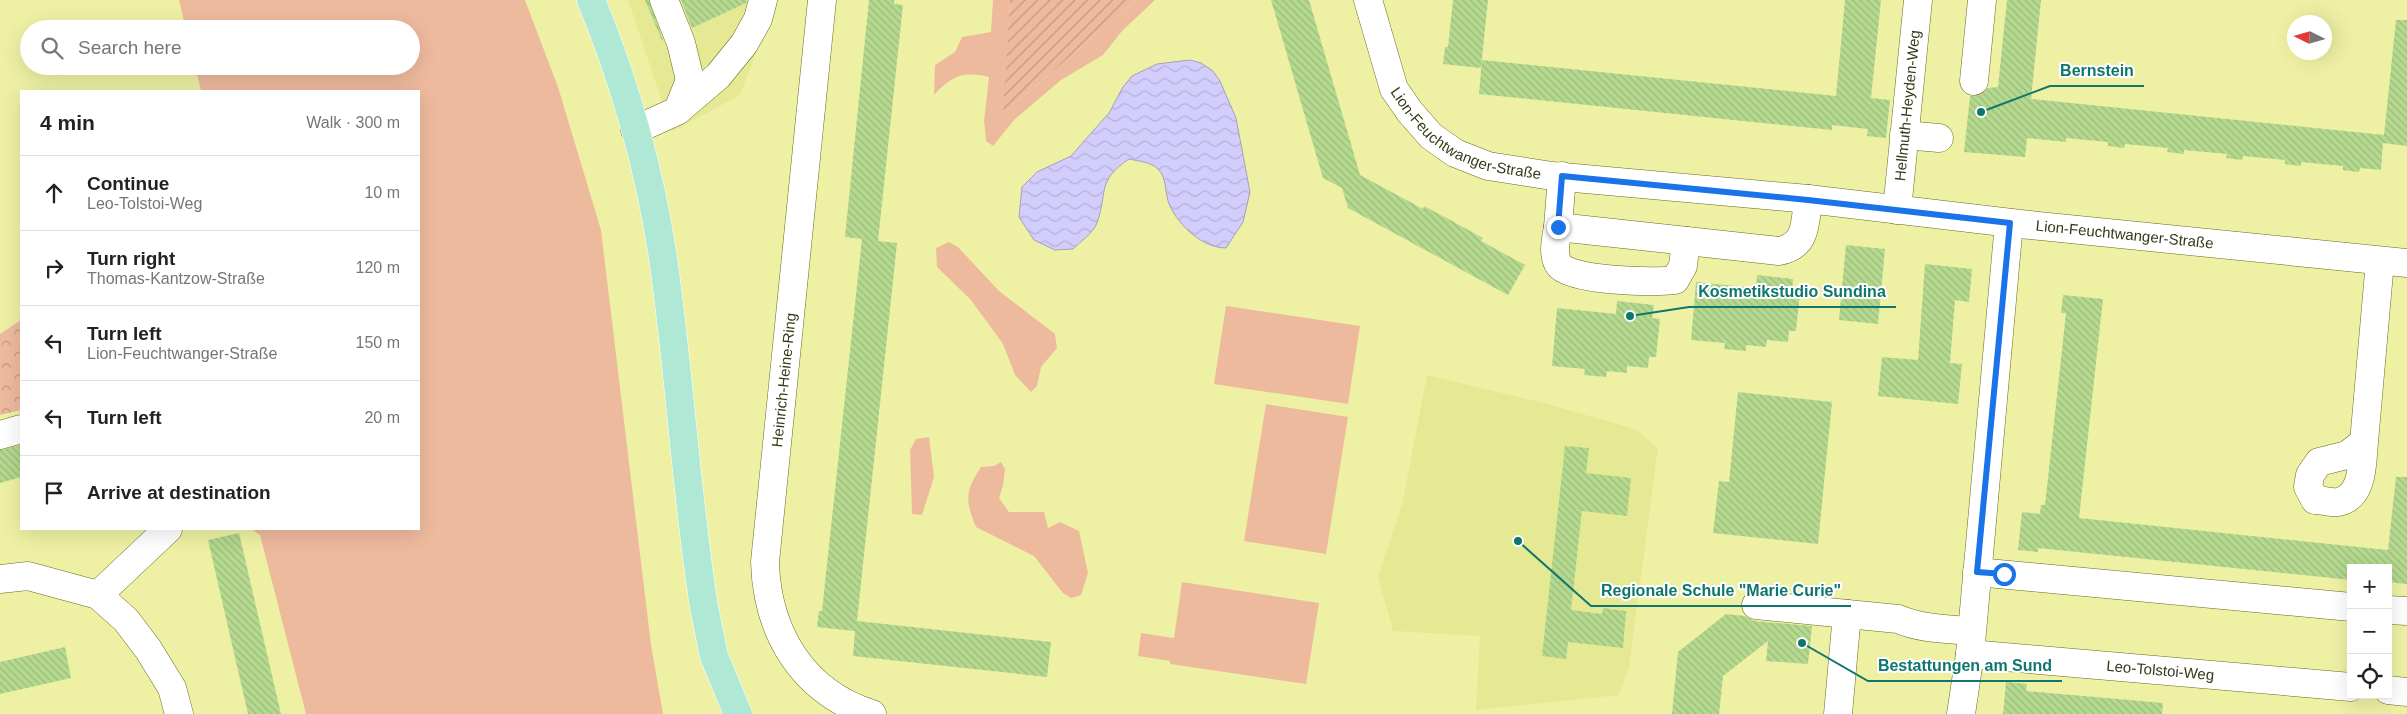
<!DOCTYPE html>
<meta charset="utf-8">
<style>
:root{--surface:#fff;--page:#f2f2f2;--text:#222;--muted:#767676;--line:#e0e0e0}
body{margin:0;font-family:Helvetica,sans-serif;background:var(--page);color:var(--text)}
.controls{position:absolute;right:15px;bottom:15px;display:grid;overflow:hidden;border-radius:0px;box-shadow:0 5px 20px #0002}
.controls button{width:45px;height:45px;display:grid;place-items:center;padding:0;border:0;border-bottom:1px solid var(--line);background:var(--surface);color:var(--text);font:25px sans-serif}
.compass{position:absolute;left:2287px;top:15px;width:45px;height:45px;border-radius:50%;background:var(--surface);box-shadow:0 5px 20px #0002;rotate:275deg}
.stop{position:absolute;width:15px;height:15px;margin:-11px;border:4px solid #1a73e8;border-radius:50%;background:#fff}
.stop.end{background:#1a73e8;border-color:#fff;box-shadow:0 1px 5px #0008}
.list{margin:0;padding:0;list-style:none}
h2{display:flex;justify-content:space-between;align-items:center;height:65px;margin:0;padding:0 20px;font-size:21px}
h2 small{font-size:16px;font-weight:400;color:var(--muted)}
.list li{display:grid;grid-template-columns:32px 1fr auto;gap:15px;align-items:center;box-sizing:border-box;height:75px;padding:0 20px;border-top:1px solid var(--line)}
.list b{display:block;font-size:19px;white-space:nowrap}
.list p{margin:0;font-size:16px;white-space:nowrap;color:var(--muted)}
.list em{font-size:16px;font-style:normal;color:var(--muted)}
.icon{flex:none;width:28px;height:28px;fill:none;stroke:currentColor;stroke-width:2;stroke-linecap:round;stroke-linejoin:round}
.map{position:relative;flex:none;width:2407px;height:714px;overflow:hidden}
.search{position:absolute;background:var(--surface);box-shadow:0 5px 20px #0002;left:20px;top:20px;width:400px;height:55px;display:flex;align-items:center;gap:12px;box-sizing:border-box;padding:0 18px;border-radius:28px;color:var(--muted);font-size:19px}
.panel{position:absolute;background:var(--surface);box-shadow:0 5px 20px #0002;left:20px;top:90px;width:400px;height:440px;border-radius:0px}
.map>svg:first-child{display:block}
.built{fill:#e6e994}
.grass{fill:#eeba9d}
.forest{fill:url(#forest-crowns)}
.garden{fill:url(#garden-furrows)}
.water{fill:url(#water-waves);stroke:#a4a1b8}
.building{fill:url(#building-back-hatch)}
.lines{fill:none;stroke-linecap:round;stroke-linejoin:round}
.minor-casing{stroke:#6a6a1e;stroke-width:29}
.major-casing{stroke:#fff;stroke-width:29}
.minor{stroke:#fff;stroke-width:28}
.major{stroke:#afe9d6;stroke-width:28}
.route{stroke:#1a73e8;stroke-width:6}
.labels{text-anchor:middle;stroke-width:4;stroke-linejoin:round;paint-order:stroke}
.street-label{font-size:15px;fill:#38391a;stroke:#fff}
.leader{fill:none;stroke:#0f766e;stroke-width:2}
.callout-dot{fill:#0f766e;stroke:#fff;stroke-width:2}
.callout-label{font-size:16px;text-anchor:middle;font-weight:bold;fill:#0f766e;stroke:#fff;stroke-width:4;stroke-linejoin:round;paint-order:stroke}
</style>
<div class="map">
<svg width="2407" height="714" viewBox="0 0 2407 714">
<defs>
<pattern id="forest-crowns" width="20" height="18" patternUnits="userSpaceOnUse" patternTransform="scale(1.25)"><rect width="20" height="18" fill="#eeba9d"/><path d="M2 6a3 3 0 1 1 6 0M12 15a3 3 0 1 1 6 0" fill="none" stroke="#c2987f"/></pattern>
<pattern id="garden-furrows" width="10" height="10" patternUnits="userSpaceOnUse" patternTransform="scale(1.25)"><rect width="10" height="10" fill="#eeba9d"/><path d="M-1 1l2-2M0 10L10 0M9 11l2-2" fill="none" stroke="#c2987f"/></pattern>
<pattern id="water-waves" width="16" height="10" patternUnits="userSpaceOnUse" patternTransform="scale(1.25)"><rect width="16" height="10" fill="#d2cdfb"/><path d="M0 5q4-4 8 0t8 0" fill="none" stroke="#b5b1d7"/></pattern>
<pattern id="building-back-hatch" width="6" height="6" patternUnits="userSpaceOnUse" patternTransform="scale(1.25)"><rect width="6" height="6" fill="#b4d98f"/><path d="M-1 5l2 2M0 0l6 6M5-1l2 2" fill="none" stroke="#9cbb7b"/></pattern>
</defs>
<rect width="100%" height="100%" fill="#eef1a4"/>
<g class="built">
<polygon points="628,0 774,0 773,9 740,95 672,132"/>
<polygon points="1427,375 1544,403 1635,429 1658,448 1629,667 1619,695 1476,710 1480,636 1393,631 1378,577 1402,505"/>
</g>
<g class="grass">
<polygon points="179,0 525,0 558,87 601,230 651,645 663,714 306,714 260,535 251,529 419,529 419,91 201,91 195,66 411,66 411,29 186,29"/>
<path d="M993 0H1010L1004 113 1136 0H1155L1122 31 1103 55 1061 80 1015 119 993 146 986 141 984 121 989 77C962 71 952 76 934 95L935 65 955 52 962 37 991 32Z"/>
<polygon points="949,242 958,247 999,291 1055,334 1057,348 1041,367 1037,386 1031,392 1015,375 1003,344 971,300 937,267 936,248"/>
<polygon points="1226,306 1360,326 1348,404 1214,384"/>
<polygon points="1266,404 1348,417 1326,554 1244,541"/>
<polygon points="929,437 934,477 922,515 912,514 910,450 916,439"/>
<path d="M1001 462 1005 469 1003 486 999 498 1009 512H1044L1048 528 1060 522 1079 531 1088 573 1081 595 1071 598 1063 593 1034 556 976 527C965 500 965 491 981 467L994 466Z"/>
<polygon points="1182,582 1319,603 1306,684 1170,664 1170,661 1138,656 1141,633 1174,638"/>
</g>
<polygon class="forest" points="21,320 21,410 0,415 0,334"/>
<polygon class="garden" points="1010,0 1136,0 1003,114"/>
<path class="water" d="M1190 60 1201 63 1213 71 1220 81 1236 118 1250 192 1243 222 1226 248C1203 248 1179 226 1170 206 1164 194 1168 179 1158 169 1151 162 1138 161 1129 159 1096 181 1108 193 1097 223 1094 232 1080 242 1073 249L1055 250 1034 240 1019 217 1022 187 1037 172 1071 156 1109 113 1123 87 1132 76 1157 64Z"/>
<g class="building">
<polygon points="645,0 649,0 663,40 662,41"/>
<polygon points="681,0 747,0 746,3 692,28"/>
<polygon points="869,0 894,0 894,4 903,5 878,241 897,243 857,621 1051,642 1047,677 853,656 855,631 817,627 819,611 822,611 862,239 845,237"/>
<polygon points="1271,0 1309,0 1360,175 1423,209 1424,206 1452,221 1483,238 1481,241 1525,265 1508,295 1348,208 1342,188 1323,178"/>
<polygon points="1453,0 1488,0 1481,68 1443,64 1445,47 1448,47"/>
<polygon points="1845,0 1881,0 1871,98 1890,100 1886,138 1867,136 1868,129 1832,125 1832,130 1479,94 1482,60 1836,96"/>
<polygon points="2007,0 2041,0 2031,99 2384,135 2396,20 2407,20 2407,146 2383,143 2381,170 2360,168 2359,172 2343,170 2343,166 2301,162 2301,166 2285,164 2285,160 2243,156 2242,160 2226,158 2227,154 2184,150 2184,154 2167,152 2168,148 2125,144 2124,148 2108,146 2108,142 2066,138 2066,142 2027,138 2025,157 1964,152 1970,96 1980,95 1988,88 1998,87"/>
<polygon points="1846,245 1885,249 1878,324 1839,320"/>
<polygon points="1925,264 1972,269 1969,302 1955,300 1950,363 1962,364 1958,404 1878,396 1882,357 1918,360"/>
<polygon points="1757,275 1793,279 1792,292 1800,293 1796,331 1789,331 1788,342 1767,340 1766,347 1746,345 1746,351 1724,349 1725,343 1691,340 1696,282 1756,288"/>
<polygon points="2063,295 2103,299 2079,518 2388,550 2396,477 2407,477 2407,584 2388,582 2388,568 2351,568 2351,580 2038,548 2038,552 2018,550 2022,512 2040,514 2041,505 2045,505 2066,313 2061,313"/>
<polygon points="1617,301 1654,305 1652,318 1660,319 1656,357 1649,357 1648,368 1627,366 1627,373 1607,371 1606,377 1584,375 1585,369 1552,366 1557,308 1616,314"/>
<polygon points="1738,392 1832,402 1818,544 1713,533 1719,481 1729,482"/>
<polygon points="21,445 21,477 0,483 0,450"/>
<polygon points="1565,446 1589,448 1586,473 1631,478 1627,516 1582,511 1571,610 1602,614 1603,608 1626,611 1623,648 1568,642 1566,659 1542,656"/>
<polygon points="239,533 281,714 248,714 208,540"/>
<polygon points="1726,614 1745,616 1754,621 1812,626 1808,664 1766,661 1768,641 1723,676 1719,714 1672,714 1678,652"/>
<polygon points="65,647 71,678 0,694 0,662"/>
<polygon points="2006,682 2027,684 2026,691 2163,703 2162,714 2003,714"/>
</g>
<g class="lines">
<g class="minor-casing">
<g id="minor">
<polyline points="664,0 681,43 690,80 678,110"/>
<path d="M822 0 765 562C767 632 802 692 872 714"/>
<path id="s1" d="M1368 0 1394 89 1410 112 1431 136 1455 153 1488 166 1552 176 1808 199 2020 224 2407 263"/>
<polyline points="1974,81 1982,0"/>
<polyline points="635,130 677,111 718,76 744,44 758,19 763,0"/>
<polyline points="1904,135 1939,138"/>
<path d="M1562 176 1558 227 1779 251C1807 246 1805 223 1808 199"/>
<path id="s2" d="M1897 210 1918 0"/>
<path d="M1558 227C1556 239 1552 255 1559 265 1570 281 1655 283 1675 280L1683 266 1686 241"/>
<polyline points="0,435 21,429"/>
<path d="M2364 442C2362 462 2364 497 2338 502 2332 503 2322 500 2315 500L2308 487 2310 475 2319 462 2347 455 2364 442 2380 261"/>
<polyline points="1977,572 2351,607"/>
<polyline points="0,579 28,576 98,595 126,620 148,649 172,688 179,714"/>
<polyline points="98,595 168,529"/>
<path d="M1756 605 1898 619C1922 629 1946 629 1971 631"/>
<polyline points="2388,610 2407,611"/>
<path id="s3" d="M1970 654 2351 687"/>
<polyline points="2388,690 2407,692"/>
<polyline points="1838,714 1847,614"/>
<polyline points="1961,714 1970,654 2009,223"/>
</g>
</g>
<g class="major-casing">
<path id="major" d="M591 0C626 85 651 174 664 265 680 379 686 493 704 607L714 656 738 714"/>
</g>
<use href="#minor" class="minor"/>
<use href="#major" class="major"/>
</g>
<g class="lines">
<polyline class="route" points="1558,227 1562,176 1808,200 2010,223 1977,572 2004,574"/>
</g>
<g class="labels">
<g class="street-label">
<text dy="5" stroke="none"><textPath href="#s2" startOffset="105">Hellmuth-Heyden-Weg</textPath></text>
<text dy="5" stroke="none"><textPath href="#s1" startOffset="182">Lion-Feuchtwanger-Straße</textPath></text>
<text dy="5" stroke="none"><textPath href="#s1" startOffset="858">Lion-Feuchtwanger-Straße</textPath></text>
<text transform="translate(784 380) rotate(-84)" y="5">Heinrich-Heine-Ring</text>
<text dy="5" stroke="none"><textPath href="#s3" startOffset="191">Leo-Tolstoi-Weg</textPath></text>
</g>
</g>
<path class="leader" d="M1981 112L2050 86H2144M1630 316L1689 307H1896M1518 541L1591 606H1851M1802 643L1868 681H2062"/>
<g class="callout-dot">
<circle cx="1981" cy="112" r="5"/>
<circle cx="1630" cy="316" r="5"/>
<circle cx="1518" cy="541" r="5"/>
<circle cx="1802" cy="643" r="5"/>
</g>
<g class="callout-label">
<text x="2097" y="76">Bernstein</text>
<text x="1792" y="297">Kosmetikstudio Sundina</text>
<text x="1721" y="596">Regionale Schule "Marie Curie"</text>
<text x="1965" y="671">Bestattungen am Sund</text>
</g>
</svg>
<div class="controls">
<button>+</button>
<button>−</button>
<button><svg class="icon" aria-label="locate" viewBox="0 0 24 24"><circle cx="12" cy="12" r="6"/><path d="M12 2v4M12 18v4M2 12h4M18 12h4"/></svg></button>
</div>
<svg class="compass" viewBox="-18 -18 36 36"><path d="M0-13l5 13h-10z" fill="#e53935"/><path d="M0 13l5-13h-10z" fill="#767676"/></svg>
<div class="stop" style="left:2004px;top:574px"></div>
<div class="stop end" style="left:1558px;top:227px"></div>
<div class="search"><svg class="icon" aria-label="search" viewBox="0 0 24 24"><circle cx="10" cy="10" r="6"/><path d="M15 15l6 6"/></svg>Search here</div>
<section class="panel">
<h2>4 min<small>Walk · 300 m</small></h2>
<ul class="list">
<li><svg class="icon" aria-label="ahead" viewBox="0 0 24 24"><path d="M12 20V5M6 11l6-6 6 6"/></svg><div><b>Continue</b><p>Leo-Tolstoi-Weg</p></div><em>10 m</em></li>
<li><svg class="icon" aria-label="right" viewBox="0 0 24 24"><path d="M7 20v-9h11M14 6l5 5-5 5"/></svg><div><b>Turn right</b><p>Thomas-Kantzow-Straße</p></div><em>120 m</em></li>
<li><svg class="icon" aria-label="left" viewBox="0 0 24 24"><path d="M17 20v-9H6M10 6l-5 5 5 5"/></svg><div><b>Turn left</b><p>Lion-Feuchtwanger-Straße</p></div><em>150 m</em></li>
<li><svg class="icon" aria-label="left" viewBox="0 0 24 24"><path d="M17 20v-9H6M10 6l-5 5 5 5"/></svg><div><b>Turn left</b></div><em>20 m</em></li>
<li><svg class="icon" aria-label="arrive" viewBox="0 0 24 24"><path d="M6 21V4h12l-3 4 3 4H6"/></svg><div><b>Arrive at destination</b></div></li>
</ul>
</section>
</div>
